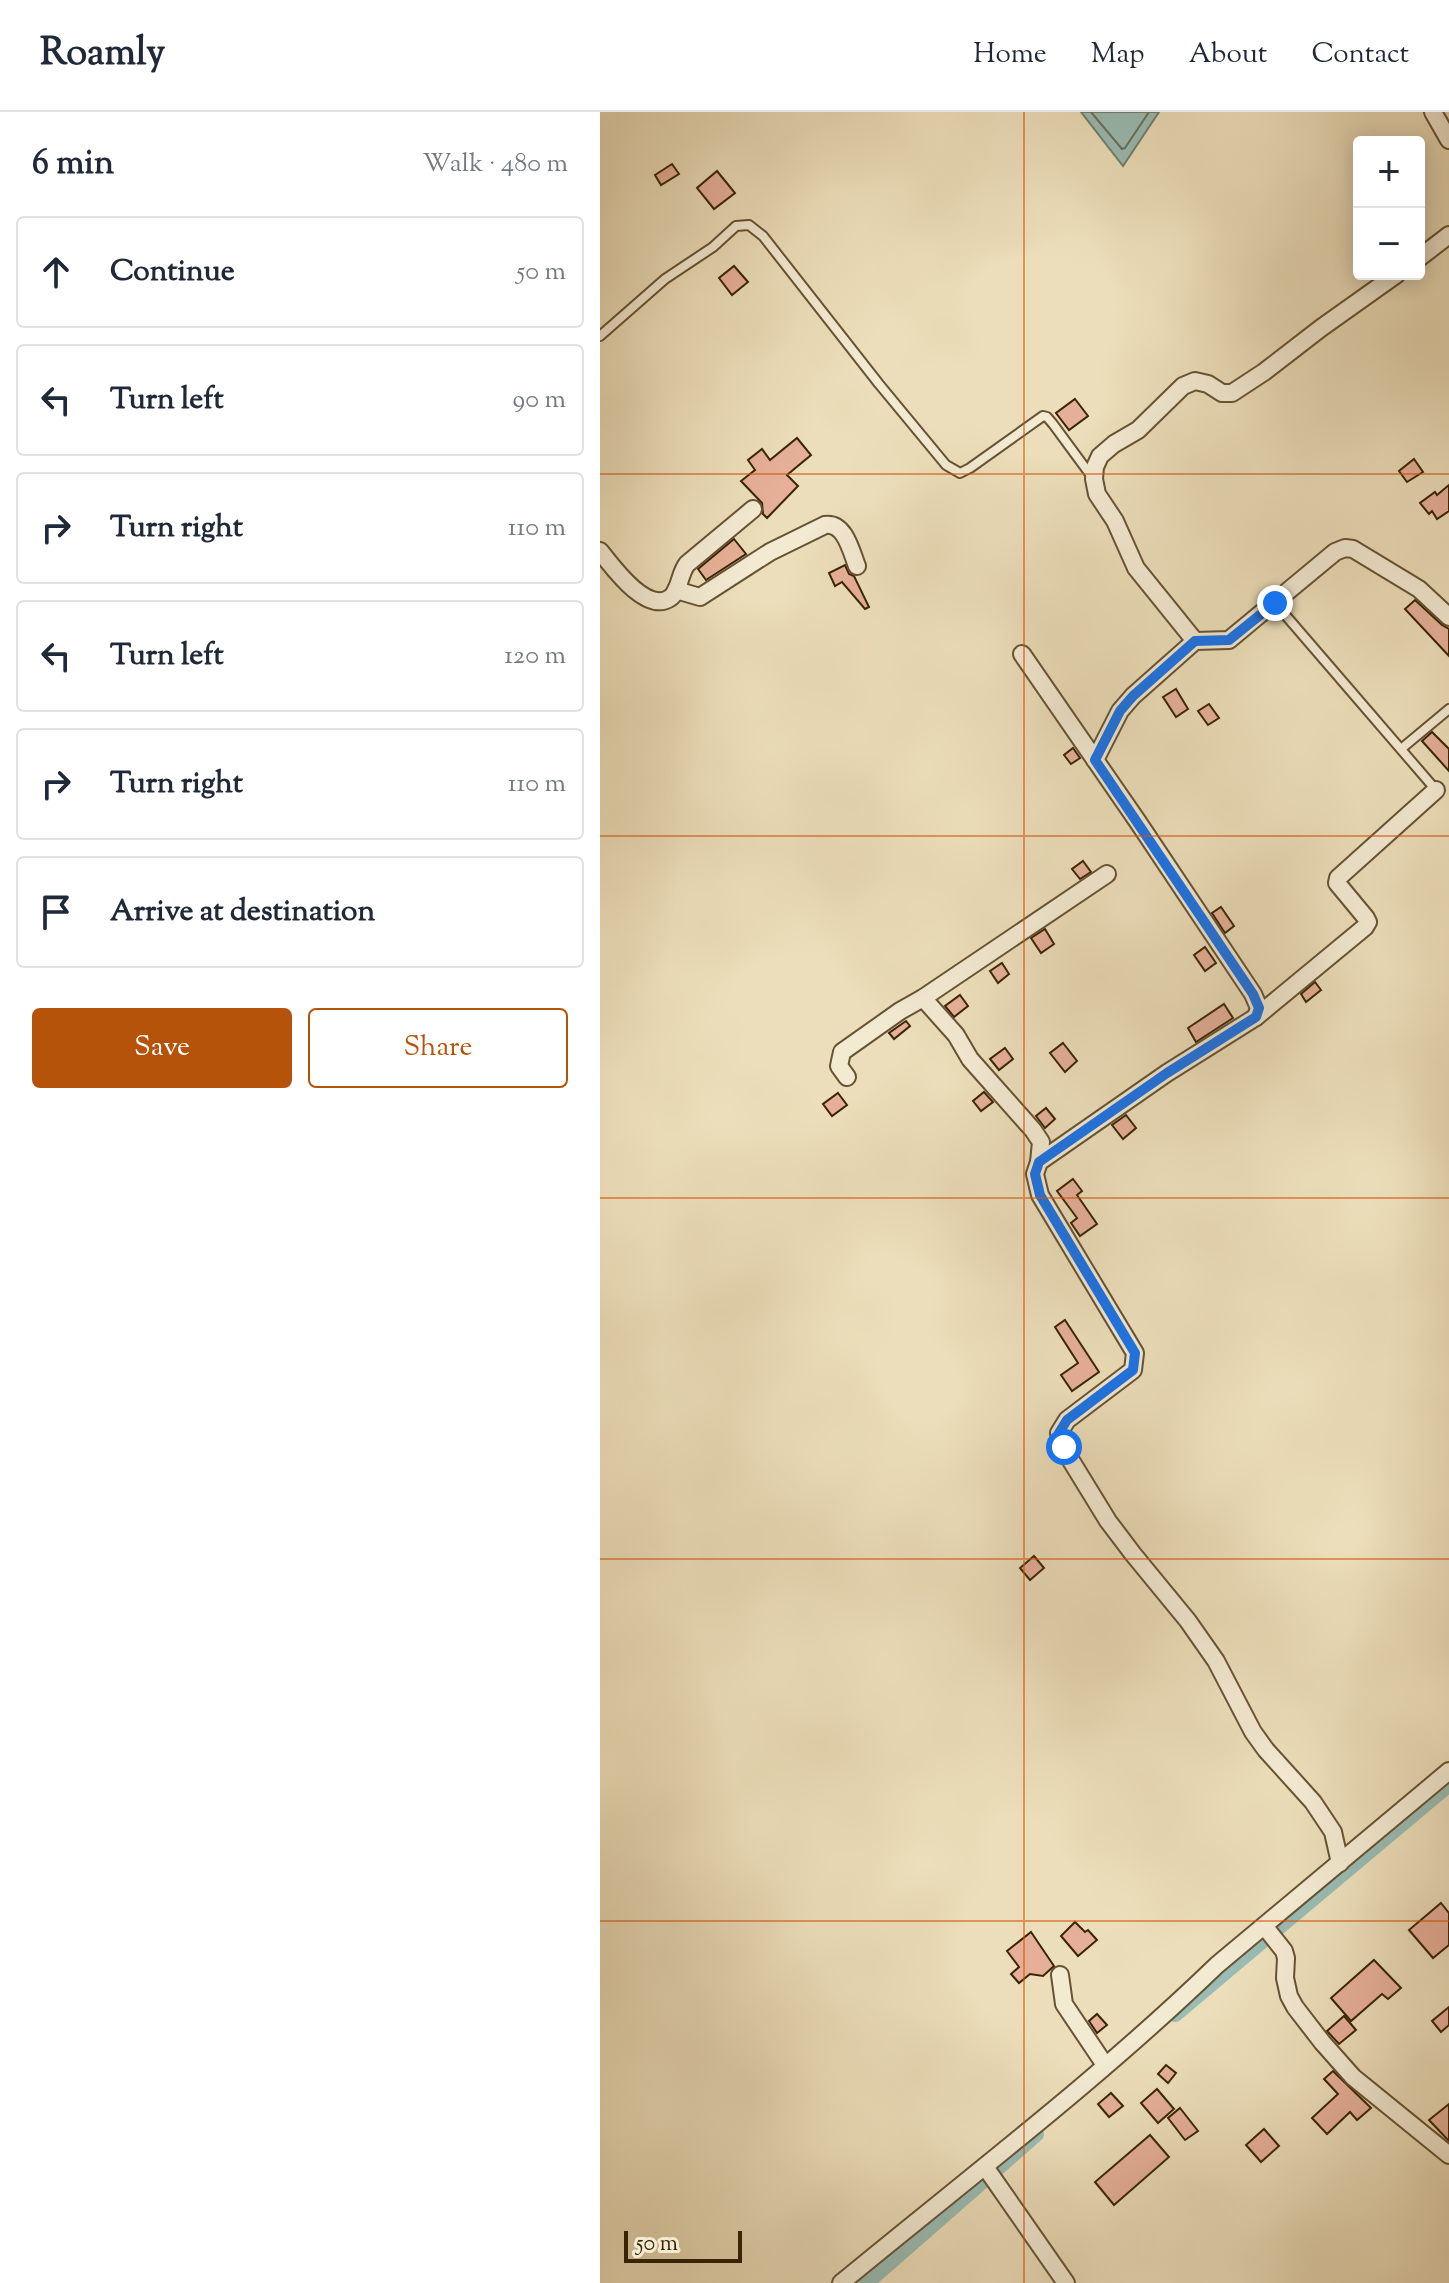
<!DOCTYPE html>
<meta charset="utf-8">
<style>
:root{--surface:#fff;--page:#f6f6f7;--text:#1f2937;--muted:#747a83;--line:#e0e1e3;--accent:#b45309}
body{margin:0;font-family:"Sorts Mill Goudy",serif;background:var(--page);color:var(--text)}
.controls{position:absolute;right:24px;top:24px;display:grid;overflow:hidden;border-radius:8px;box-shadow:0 4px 20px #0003}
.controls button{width:72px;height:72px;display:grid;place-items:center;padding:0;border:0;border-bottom:2px solid var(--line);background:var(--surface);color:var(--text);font:40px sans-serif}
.scale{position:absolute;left:24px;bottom:20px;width:118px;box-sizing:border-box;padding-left:8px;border:4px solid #392506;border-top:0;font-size:22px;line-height:28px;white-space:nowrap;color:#392506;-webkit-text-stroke:6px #f3ead2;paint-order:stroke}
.stop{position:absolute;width:24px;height:24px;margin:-18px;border:6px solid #1a73e8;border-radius:50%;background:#fff}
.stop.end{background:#1a73e8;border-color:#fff;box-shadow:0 2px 8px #0008}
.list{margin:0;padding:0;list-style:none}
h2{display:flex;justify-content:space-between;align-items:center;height:104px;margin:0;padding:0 32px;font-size:34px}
h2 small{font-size:26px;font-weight:400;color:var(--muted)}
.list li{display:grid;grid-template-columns:52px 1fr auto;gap:24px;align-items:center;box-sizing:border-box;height:112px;margin:0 16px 16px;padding:0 16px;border:2px solid var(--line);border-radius:8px}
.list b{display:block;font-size:30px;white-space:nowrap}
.list em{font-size:26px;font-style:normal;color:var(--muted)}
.actions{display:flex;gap:16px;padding:24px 32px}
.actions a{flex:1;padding:18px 0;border:2px solid var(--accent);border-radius:8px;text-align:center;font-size:28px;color:var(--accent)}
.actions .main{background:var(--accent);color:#fff}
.icon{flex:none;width:44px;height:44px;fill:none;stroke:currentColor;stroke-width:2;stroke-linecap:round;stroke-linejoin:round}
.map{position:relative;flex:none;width:849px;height:2171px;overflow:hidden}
header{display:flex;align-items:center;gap:48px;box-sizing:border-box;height:112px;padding:0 40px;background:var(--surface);border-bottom:2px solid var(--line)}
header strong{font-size:38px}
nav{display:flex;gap:44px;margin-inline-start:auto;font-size:28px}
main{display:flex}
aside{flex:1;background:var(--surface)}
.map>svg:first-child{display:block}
.water{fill:#99bcb3;stroke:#73806e;stroke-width:2}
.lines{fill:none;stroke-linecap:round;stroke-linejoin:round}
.shore{stroke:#69705c;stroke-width:2}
.canal{stroke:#99bcb3;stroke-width:16}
.building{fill:#e6b098;stroke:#392506;stroke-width:2}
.service-casing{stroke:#665333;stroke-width:12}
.minor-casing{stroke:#665333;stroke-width:20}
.service{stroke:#f3ead2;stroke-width:8}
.minor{stroke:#f3ead2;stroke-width:16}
.route{stroke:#1a73e8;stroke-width:10}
.grid{fill:none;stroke:#d6540b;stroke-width:2;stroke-opacity:0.55}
</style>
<header>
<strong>Roamly</strong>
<nav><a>Home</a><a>Map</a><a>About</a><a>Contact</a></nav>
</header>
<main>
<aside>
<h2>6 min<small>Walk · 480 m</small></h2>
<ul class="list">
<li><svg class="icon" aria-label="ahead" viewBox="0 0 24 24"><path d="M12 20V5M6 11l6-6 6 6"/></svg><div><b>Continue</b></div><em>50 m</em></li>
<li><svg class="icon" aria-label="left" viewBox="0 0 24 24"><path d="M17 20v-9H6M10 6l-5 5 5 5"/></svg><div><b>Turn left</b></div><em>90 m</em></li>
<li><svg class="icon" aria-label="right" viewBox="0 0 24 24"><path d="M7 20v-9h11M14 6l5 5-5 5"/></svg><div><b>Turn right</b></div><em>110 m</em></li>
<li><svg class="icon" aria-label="left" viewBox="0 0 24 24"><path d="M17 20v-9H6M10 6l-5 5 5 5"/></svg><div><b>Turn left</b></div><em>120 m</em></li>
<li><svg class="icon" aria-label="right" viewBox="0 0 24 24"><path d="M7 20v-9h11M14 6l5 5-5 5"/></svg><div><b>Turn right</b></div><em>110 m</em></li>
<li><svg class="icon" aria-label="arrive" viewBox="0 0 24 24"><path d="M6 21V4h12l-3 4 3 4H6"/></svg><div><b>Arrive at destination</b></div></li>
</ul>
<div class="actions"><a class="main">Save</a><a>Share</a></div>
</aside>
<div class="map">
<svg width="849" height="2171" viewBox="0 0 849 2171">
<rect width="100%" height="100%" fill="#ecdeba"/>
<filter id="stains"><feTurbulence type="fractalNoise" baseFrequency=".0025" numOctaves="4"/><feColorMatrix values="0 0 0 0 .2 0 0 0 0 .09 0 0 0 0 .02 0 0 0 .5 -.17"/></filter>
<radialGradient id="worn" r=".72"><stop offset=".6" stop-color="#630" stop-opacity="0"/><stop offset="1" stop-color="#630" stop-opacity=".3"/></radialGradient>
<polygon class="water" points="481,0 559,0 523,54"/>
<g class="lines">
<polyline class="shore" points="491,0 522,37 525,36 549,0"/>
<g class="canal">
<polyline points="575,1902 849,1672"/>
<polyline points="266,2171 436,2022"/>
</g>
</g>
<g class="building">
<polygon points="72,52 79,62 61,73 55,63"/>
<polygon points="117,59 135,81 114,97 97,76"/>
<polygon points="134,154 148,170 132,183 119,166"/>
<polygon points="475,287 488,304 469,318 456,301"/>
<polygon points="197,326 211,343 187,363 198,374 167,406 163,402 162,391 141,369 155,358 148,348 162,337 170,348"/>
<polygon points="814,347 823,360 807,370 799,359"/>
<polygon points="849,373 849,399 837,407 832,399 829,402 820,391 835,380 837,383"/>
<polygon points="134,427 146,442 106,468 98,457"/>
<polygon points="245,453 249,462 254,464 269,495 265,497 242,470 235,474 229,461"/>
<polygon points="815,488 842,513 849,517 849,544 805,497"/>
<polygon points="576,577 588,597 576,605 563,585"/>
<polygon points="609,592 619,606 608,613 598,599"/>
<polygon points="832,620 849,637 849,659 822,629"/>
<polygon points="473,636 480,646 471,652 464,643"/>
<polygon points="483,749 491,760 480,767 472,757"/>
<polygon points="621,795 634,814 625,821 612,801"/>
<polygon points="445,817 454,832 441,841 431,826"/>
<polygon points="605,835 616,851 605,859 594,843"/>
<polygon points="402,851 409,862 398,871 390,859"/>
<polygon points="715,870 721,878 706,890 701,882"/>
<polygon points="360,883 368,894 354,905 345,894"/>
<polygon points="624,892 633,906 596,930 588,916"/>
<polygon points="306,909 310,914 294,927 289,921"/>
<polygon points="463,931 477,949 465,960 450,941"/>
<polygon points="405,936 413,947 399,958 390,947"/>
<polygon points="384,980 393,990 381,999 373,989"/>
<polygon points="238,981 247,993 232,1004 223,992"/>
<polygon points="446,996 455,1007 445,1016 436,1004"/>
<polygon points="526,1003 536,1016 523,1027 512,1013"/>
<polygon points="473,1067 482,1079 477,1083 497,1112 480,1124 471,1111 477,1106 457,1079"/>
<polygon points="465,1208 499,1260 472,1279 461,1263 478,1251 455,1215"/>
<polygon points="434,1444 444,1456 430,1468 420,1456"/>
<polygon points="841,1791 849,1801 849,1833 833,1846 809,1818"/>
<polygon points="475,1810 485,1820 488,1818 497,1828 478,1844 461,1824"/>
<polygon points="431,1820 454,1854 443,1864 430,1862 419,1871 411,1862 419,1855 407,1839"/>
<polygon points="774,1848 801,1876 788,1887 782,1882 751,1909 731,1886"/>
<polygon points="849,1895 849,1913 841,1920 832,1909"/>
<polygon points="497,1902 507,1913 497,1921 489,1909"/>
<polygon points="744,1904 756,1918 739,1932 727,1919"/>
<polygon points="566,1953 576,1961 568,1971 558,1962"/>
<polygon points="733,1959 771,1996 757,2008 750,2000 727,2022 712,2006 738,1982 724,1967"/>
<polygon points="557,1977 574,1997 558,2011 541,1991"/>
<polygon points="511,1981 523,1994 509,2005 498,1992"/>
<polygon points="849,1992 849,2029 829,2008"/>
<polygon points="580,1996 598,2019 585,2028 568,2006"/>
<polygon points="664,2017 679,2034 661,2050 646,2033"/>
<polygon points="550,2023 569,2045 514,2093 495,2070"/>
</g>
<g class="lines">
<g class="service-casing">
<g id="service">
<polyline points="0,224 65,167 113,135 136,114 149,113 163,124 279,272 346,353 360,361 370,356 443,304 447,305 453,312 492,365"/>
<polyline points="675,491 836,678"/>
<polyline points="801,637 849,597"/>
</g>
</g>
<g class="minor-casing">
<g id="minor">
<polyline points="833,0 849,28"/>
<polyline points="819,146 849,123"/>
<path d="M0 439C12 454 46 502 70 486 80 479 79 462 87 452L153 397"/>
<path d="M76 478 100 485 170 440 225 413C245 410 251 439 257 454"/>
<polyline points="595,529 536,456 515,409 497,382 494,367 495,355 500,344 514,332 538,318 583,274 595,269 608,272 622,281 632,281 664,260 721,216 797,162"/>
<polyline points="422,542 538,710 653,882 659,896 656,905"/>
<polyline points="495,648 520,599 533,584 595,529 629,528 735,440 745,436 753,437 819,477 849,505"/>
<polyline points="323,886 356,923 370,947 433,1018 441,1030 439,1050"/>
<polyline points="247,965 239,954 242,940 300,899 323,886 507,762"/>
<polyline points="740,1751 733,1720 713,1690 666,1638 653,1620 616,1549 588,1509 533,1442 508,1409 470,1347 459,1321 467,1308 533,1258 535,1241 440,1083 435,1062 439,1050 567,961 656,905 765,815 768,810 766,806 737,771 738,766 836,678"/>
<polyline points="665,1815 684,1839 686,1846 685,1866 689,1884 695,1895 722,1930 753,1965 849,2043"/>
<polyline points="460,1863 464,1892 505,1953"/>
<polyline points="383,2056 388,2059 466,2171"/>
<path d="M241 2171C367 2067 499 1967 617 1853L849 1659"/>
</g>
</g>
<use href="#service" class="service"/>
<use href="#minor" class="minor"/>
</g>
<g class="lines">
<polyline class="route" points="464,1335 459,1321 467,1308 533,1258 535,1241 440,1083 435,1062 439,1050 567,961 656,905 659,896 653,882 495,648 520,599 533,584 595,529 629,528 675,491"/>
</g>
<path class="grid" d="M424 0V2171M0 362H849M0 724H849M0 1086H849M0 1447H849M0 1809H849"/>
<rect width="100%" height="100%" filter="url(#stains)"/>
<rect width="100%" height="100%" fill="url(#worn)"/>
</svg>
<div class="controls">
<button>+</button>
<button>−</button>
</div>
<div class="scale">50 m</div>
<div class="stop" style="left:464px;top:1335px"></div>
<div class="stop end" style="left:675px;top:491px"></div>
</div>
</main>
